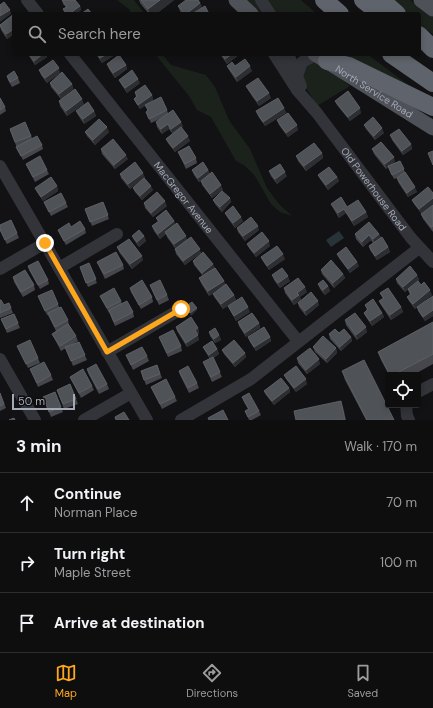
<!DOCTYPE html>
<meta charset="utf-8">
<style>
:root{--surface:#0e0e0f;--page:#171718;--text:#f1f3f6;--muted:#9b9c9e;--line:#2e2e2f;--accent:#ffa61f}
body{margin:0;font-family:"DM Sans",sans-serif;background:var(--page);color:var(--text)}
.controls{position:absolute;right:12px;bottom:12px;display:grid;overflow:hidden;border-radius:4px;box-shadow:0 2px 6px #0003}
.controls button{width:36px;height:36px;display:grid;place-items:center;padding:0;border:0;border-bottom:1px solid var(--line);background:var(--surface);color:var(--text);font:20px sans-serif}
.scale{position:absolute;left:12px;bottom:10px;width:63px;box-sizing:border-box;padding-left:4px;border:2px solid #a3aab6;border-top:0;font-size:11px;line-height:14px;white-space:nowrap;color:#a3aab6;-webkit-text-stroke:3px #0d0d0f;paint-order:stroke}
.stop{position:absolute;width:12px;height:12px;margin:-9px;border:3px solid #ffa61f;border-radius:50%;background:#fff}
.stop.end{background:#ffa61f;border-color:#fff;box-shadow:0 1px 4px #0008}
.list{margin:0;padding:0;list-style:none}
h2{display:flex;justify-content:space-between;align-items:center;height:52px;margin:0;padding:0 16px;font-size:17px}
h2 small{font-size:13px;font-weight:400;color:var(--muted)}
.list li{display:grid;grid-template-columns:26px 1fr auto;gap:12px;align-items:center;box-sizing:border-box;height:60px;padding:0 16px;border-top:1px solid var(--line)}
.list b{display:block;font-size:15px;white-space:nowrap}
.list p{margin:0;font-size:13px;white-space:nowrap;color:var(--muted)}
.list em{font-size:13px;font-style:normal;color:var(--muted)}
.icon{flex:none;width:22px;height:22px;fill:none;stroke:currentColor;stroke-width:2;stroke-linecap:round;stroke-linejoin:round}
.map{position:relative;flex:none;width:433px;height:420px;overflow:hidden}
.search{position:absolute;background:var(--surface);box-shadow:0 2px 6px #0003;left:12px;right:12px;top:12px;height:44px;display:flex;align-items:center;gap:10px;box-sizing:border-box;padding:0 14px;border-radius:4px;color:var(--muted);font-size:15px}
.sheet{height:232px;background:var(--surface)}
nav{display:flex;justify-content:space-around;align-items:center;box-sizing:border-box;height:56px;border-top:1px solid var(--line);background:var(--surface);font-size:11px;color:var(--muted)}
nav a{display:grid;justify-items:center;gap:2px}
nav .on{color:var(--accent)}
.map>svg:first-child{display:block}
.green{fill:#1a221b}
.water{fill:#283239}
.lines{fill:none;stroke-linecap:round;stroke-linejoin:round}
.minor{stroke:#333439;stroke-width:12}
.major{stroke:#4f5159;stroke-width:15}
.highway{stroke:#5f636b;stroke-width:18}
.wall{fill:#45474c}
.shaded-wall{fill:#2c2e31}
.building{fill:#4f5257;stroke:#5c6066}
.route{stroke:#ffa61f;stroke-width:5}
.labels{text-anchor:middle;stroke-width:4;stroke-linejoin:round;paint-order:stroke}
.street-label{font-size:10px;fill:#a3aab6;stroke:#0d0d0f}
</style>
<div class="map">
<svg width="433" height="420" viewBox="0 0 433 420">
<rect width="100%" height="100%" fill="#121214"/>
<g class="green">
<polygon points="117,0 134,0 145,14 130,14 130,10"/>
<polygon points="243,0 256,0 265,14 258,14"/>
<polygon points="268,0 301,0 317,14 275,14"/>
<polygon points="389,0 410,0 433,17 433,34 419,24 419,14 407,14"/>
<polygon points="155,54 162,54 171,65 206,75 215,87 229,120 250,149 267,188 279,204 292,216 280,212 271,204 255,176 245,166 236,161 211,117 197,110 189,96"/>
<polygon points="330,54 367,54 423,96"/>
<polygon points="317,61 350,86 317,106 302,81 301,67"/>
</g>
<polygon class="water" points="339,231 344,238 331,247 326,240"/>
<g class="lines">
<g class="minor">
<polyline points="27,0 38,14"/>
<polyline points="261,0 270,14"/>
<path id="s1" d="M70 54 298 341"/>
<path id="s2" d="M274 54 297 90 317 113 411 238 433 262"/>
<polyline points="288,54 301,86"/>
<polyline points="297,76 302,62 316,55"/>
<polyline points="0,166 147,420"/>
<polyline points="59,268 117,234"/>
<polyline points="0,269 45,243"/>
<polyline points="107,352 181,309"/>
<polyline points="0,359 35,420"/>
<polyline points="418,392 433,384"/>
<polyline points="406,405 407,416 409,420"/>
<polyline points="84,420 131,393"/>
<polyline points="181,420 251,379 419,248"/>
</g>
<g class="major">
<polyline points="236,0 251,14"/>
<polyline points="421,0 433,9"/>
<path id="s3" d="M315 54 433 128"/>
</g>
<g class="highway">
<polyline points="324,0 340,14"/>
<polyline points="363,0 381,14"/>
<polyline points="381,0 397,14"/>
<polyline points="419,35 433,49"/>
<polyline points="391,54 433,83"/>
<polyline points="327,61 349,66 433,107"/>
</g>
</g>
<g class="wall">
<polygon points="62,0 80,6 81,10 76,14 65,14 63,9 66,7 63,4"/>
<polygon points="139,0 174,0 156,14 149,14 140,3"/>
<polygon points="200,3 202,7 197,11 209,14 182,14 180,11 178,6"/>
<polygon points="14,14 14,34 7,39 1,30 0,25"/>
<polygon points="28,54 46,54 47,57 35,65 29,56"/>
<polygon points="96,54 113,54 113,56 102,63"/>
<polygon points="220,54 240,54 227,64"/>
<polygon points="107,64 126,65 127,69 115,78 109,69"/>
<polygon points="227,66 235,66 252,71 237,82 229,70"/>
<polygon points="39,70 60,73 47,83 41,75"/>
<polygon points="7,76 18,78 20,83 12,87 8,80"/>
<polygon points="119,80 140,83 127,93 121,84"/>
<polygon points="50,83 72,84 73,89 61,99 51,87"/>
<polygon points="246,86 271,98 259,106 248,90"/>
<polygon points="135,92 152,95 153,100 149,103 167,110 168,113 181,122 183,127 181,127 190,141 175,152 168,143 166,139 173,134 169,129 162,134 157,127 156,122 162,118 151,123 146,112 148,111 146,105 140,109 136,103 134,99 136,97"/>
<polygon points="0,98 5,107 6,111 0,115"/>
<polygon points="59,101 84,104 67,116 60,106"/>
<polygon points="335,101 361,113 350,121 337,105"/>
<polygon points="284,108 286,113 265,126 258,116 256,111"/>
<polygon points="76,111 94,111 96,116 84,124 78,115"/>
<polygon points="277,120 298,130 288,137 279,125"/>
<polygon points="25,122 32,138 42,145 43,149 23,160 18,151 10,129"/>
<polygon points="364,125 384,133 375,140 366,129"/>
<polygon points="85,132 109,132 95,145 87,136"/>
<polygon points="390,135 411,144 412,149 403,155 392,140"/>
<polygon points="101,149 128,159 115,169 102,154"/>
<polygon points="372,149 395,161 391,165 400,161 405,172 417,192 408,197 398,182 397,178 394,179 388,167 386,169 374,154"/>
<polygon points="178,152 196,158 197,163 186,169"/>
<polygon points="322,153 323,158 306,171 298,161 296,156"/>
<polygon points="26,164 47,170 49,174 35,182"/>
<polygon points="192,170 208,170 210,174 223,190 212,198 202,185 201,181 199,182 194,175"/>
<polygon points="269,171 287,176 277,184 271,176"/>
<polygon points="120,174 145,177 144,178 153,190 142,200 135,192 133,188 144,178 130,189 121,178"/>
<polygon points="318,175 337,177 339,181 328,190 320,179"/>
<polygon points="57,186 58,191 43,201 37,192 35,188"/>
<polygon points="433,193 433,204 421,213 414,204 412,200"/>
<polygon points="230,198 231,202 222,212 215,204 213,200"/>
<polygon points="44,202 66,203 68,207 51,216"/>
<polygon points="103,202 109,219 92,226 85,209"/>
<polygon points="144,203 167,206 153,217 145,208"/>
<polygon points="331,204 366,212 368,217 354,226 346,213 339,218 333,208"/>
<polygon points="433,205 433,232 423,219 421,214"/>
<polygon points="225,213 243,221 235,228 227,217"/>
<polygon points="156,218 174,221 175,224 187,240 201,253 185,265 176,254 175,249 175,248 167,237 166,234 160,239 154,231 152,226 158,222"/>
<polygon points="0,225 17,233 19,238 7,244 0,231"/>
<polygon points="71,227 85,229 86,233 66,245 60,234 58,230"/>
<polygon points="237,228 259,230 245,241 238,232"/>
<polygon points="355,234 379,234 381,238 388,247 390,252 377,260 370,250 369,246 373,243 371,240 363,247 356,239"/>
<polygon points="132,236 144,236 146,241 139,247 134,240"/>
<polygon points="247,244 270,246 256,257 249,248"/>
<polygon points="117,247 143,260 132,269 119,252"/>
<polygon points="337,254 359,266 350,273 339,258"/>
<polygon points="261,257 285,259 269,270 263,261"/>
<polygon points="193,261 215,268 224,281 225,285 234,295 236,300 223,309 215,298 213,294 218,290 209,296 201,283 199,278 203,276 194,265"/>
<polygon points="97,262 123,265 124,269 105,279"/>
<polygon points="89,263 97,283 88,287 80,267"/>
<polygon points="28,266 48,280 49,284 40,289 29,270"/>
<polygon points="321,270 343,274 345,278 334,288 322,274"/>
<polygon points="272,275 290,281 280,288 274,280"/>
<polygon points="417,275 419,280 405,292 397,283 396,279"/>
<polygon points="13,277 34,285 35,290 23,297 14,282"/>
<polygon points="318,284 328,286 330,291 325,295 320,289"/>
<polygon points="150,285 167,295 169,300 159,305"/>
<polygon points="421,285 432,295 419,305 433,296 433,316 425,321 418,311 417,307 415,309 409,301 407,297 410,295 408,289"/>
<polygon points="130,288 152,297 153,302 141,309 131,292"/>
<polygon points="284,288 307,292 300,297 301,300 294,305 285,293"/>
<polygon points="380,293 401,307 403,312 391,320 381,305 379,301 383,299"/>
<polygon points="38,296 58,304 59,307 68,320 69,325 76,336 78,341 71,345 79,342 87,360 73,366 66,348 61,351 54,338 52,334 56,331 48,315 47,315"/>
<polygon points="100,296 121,301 122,304 133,312 134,317 115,326 109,312 109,313 102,300"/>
<polygon points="0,300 4,305 9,303 13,313 0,318"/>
<polygon points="298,303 319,305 306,316 299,307"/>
<polygon points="365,305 382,313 384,317 372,326 366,317 364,313 367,310"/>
<polygon points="228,306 250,312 236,321 230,310"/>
<polygon points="14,314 20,328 7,333 1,319"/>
<polygon points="345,320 367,332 357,340 346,325"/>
<polygon points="238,322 259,323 260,328 246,337 239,326"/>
<polygon points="433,322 433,364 413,375 389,375 381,360 378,352"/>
<polygon points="176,327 198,328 199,333 197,334 199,340 187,347 177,331"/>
<polygon points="209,332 219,335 221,340 215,343 210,336"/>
<polygon points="339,333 351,337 352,341 341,351 330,339 329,334"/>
<polygon points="159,337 181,346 182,351 168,357"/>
<polygon points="248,337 270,337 271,341 256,351 250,342"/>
<polygon points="17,346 38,358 40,363 28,368"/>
<polygon points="203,347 217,349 219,354 213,358 222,377 212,382 205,367 203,362 210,359 205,351"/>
<polygon points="313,347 336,348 337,353 327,363 315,352"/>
<polygon points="222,350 245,353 246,357 235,367 224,354"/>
<polygon points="126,355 147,356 149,361 133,370"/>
<polygon points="297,358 320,364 307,374 298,363"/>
<polygon points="157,365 162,378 146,385 141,371"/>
<polygon points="30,369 51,375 53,380 38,387"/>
<polygon points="87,369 107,384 109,389 99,394 88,373"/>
<polygon points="179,371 197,383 199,388 189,393 180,375"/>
<polygon points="342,371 394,420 366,420 345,380"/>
<polygon points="284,375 307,384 296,392 286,379"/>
<polygon points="70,377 92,386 94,390 81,398 72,381"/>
<polygon points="70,384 78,404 64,409 57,390"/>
<polygon points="151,387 175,397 177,401 162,409"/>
<polygon points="289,388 290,392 274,405 266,395 264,391"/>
<polygon points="55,392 63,412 51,417 43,397"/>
<polygon points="0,393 6,408 0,411"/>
<polygon points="242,397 259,411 261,415 252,420 249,420 245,411 248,409 244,402"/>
</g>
<g class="shaded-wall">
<polygon points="160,0 174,0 156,14 150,14 148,9"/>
<polygon points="200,3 202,7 193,14 186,14"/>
<polygon points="80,6 81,10 76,14 69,14"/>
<polygon points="10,10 11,14 0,22 0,16"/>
<polygon points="14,29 14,34 7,39 6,34"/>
<polygon points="43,54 46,54 47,57 35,65 34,61"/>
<polygon points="107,54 113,54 113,56 102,63 100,58"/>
<polygon points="232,54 240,54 227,64 225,59"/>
<polygon points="126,65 127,69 115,78 113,73"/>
<polygon points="250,66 252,71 237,82 236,77"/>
<polygon points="59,68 60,73 47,83 45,78"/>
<polygon points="138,79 140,83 127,93 125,88"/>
<polygon points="72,84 73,89 61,99 59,94"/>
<polygon points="269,93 271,98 259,106 257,101"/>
<polygon points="152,95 153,100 140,109 138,105"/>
<polygon points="82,99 84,104 67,116 66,111"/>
<polygon points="284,108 286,113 265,126 263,122"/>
<polygon points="360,108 361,113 350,121 348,117"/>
<polygon points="94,111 96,116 84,124 83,119"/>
<polygon points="181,122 183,127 173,134 171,129"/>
<polygon points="168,124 169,129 162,134 161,129"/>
<polygon points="297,125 298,130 288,137 286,133"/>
<polygon points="107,127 109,132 95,145 93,140"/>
<polygon points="382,128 384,133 375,140 374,136"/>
<polygon points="188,136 190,141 175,152 173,148"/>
<polygon points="411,144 412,149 403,155 402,151"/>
<polygon points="322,153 323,158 306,171 304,166"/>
<polygon points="126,155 128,159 115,169 114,165"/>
<polygon points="394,157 395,161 386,169 385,164"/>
<polygon points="208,170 210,175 199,182 198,178"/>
<polygon points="285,172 287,176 277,184 275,179"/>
<polygon points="143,173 145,177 130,189 128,184"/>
<polygon points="337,177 339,181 328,190 326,185"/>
<polygon points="221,185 223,190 212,198 210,194"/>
<polygon points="57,186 58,191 43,201 41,197"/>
<polygon points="151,186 153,190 142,200 140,196"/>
<polygon points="415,187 417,192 408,197 407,193"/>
<polygon points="230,198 231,202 222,212 220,207"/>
<polygon points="433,198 433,204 421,213 419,209"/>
<polygon points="165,201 167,206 153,217 151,213"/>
<polygon points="344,209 346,213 339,218 338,213"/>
<polygon points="366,212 368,217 354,226 352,221"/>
<polygon points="241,217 243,221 235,228 233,223"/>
<polygon points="174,221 176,226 165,232 166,234 160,239 158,234"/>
<polygon points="258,226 259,230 245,241 243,236"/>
<polygon points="379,234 381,238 375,244 373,239"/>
<polygon points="369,235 371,240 363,247 362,242"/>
<polygon points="144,236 146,241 139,247 137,242"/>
<polygon points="186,236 187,240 176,249 174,244"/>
<polygon points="269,241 270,246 256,257 254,253"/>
<polygon points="388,247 390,252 377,260 375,256"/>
<polygon points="200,249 201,253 185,265 183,261"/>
<polygon points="283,254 285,259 269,270 267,266"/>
<polygon points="142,256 143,260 132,269 130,264"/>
<polygon points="357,262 359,266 350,273 348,269"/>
<polygon points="213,264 215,268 204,277 202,273"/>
<polygon points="343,274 345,278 334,288 333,283"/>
<polygon points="417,275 419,280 405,292 403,287"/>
<polygon points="288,276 290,281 280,288 278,283"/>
<polygon points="224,281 226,286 209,296 208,291"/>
<polygon points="328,286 330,291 325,295 323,290"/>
<polygon points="305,287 307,292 300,297 301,300 294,305 292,300 297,293"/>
<polygon points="430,290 432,295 415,309 413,304"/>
<polygon points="234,295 236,300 223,309 221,304"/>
<polygon points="318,301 319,305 306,316 305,311"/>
<polygon points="248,307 250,312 236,321 234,316"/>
<polygon points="401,307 403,312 391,320 390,315"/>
<polygon points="197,308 197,310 191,316 190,313"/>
<polygon points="433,310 433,316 425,321 423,317"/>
<polygon points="382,313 384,317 372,326 370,321"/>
<polygon points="259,323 260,328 246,337 245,333"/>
<polygon points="366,327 367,332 357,340 356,335"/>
<polygon points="198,328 199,333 196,335 195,330"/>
<polygon points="198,335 199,340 187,347 186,343"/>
<polygon points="219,335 221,340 215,343 214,339"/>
<polygon points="270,337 271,341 256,351 254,347"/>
<polygon points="351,337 352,341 341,351 340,347"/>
<polygon points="336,348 337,353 327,363 326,359"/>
<polygon points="217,349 219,354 210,359 209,355"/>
<polygon points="245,353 246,357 235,367 233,363"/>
<polygon points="319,359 320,364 307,374 306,370"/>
<polygon points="306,379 307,384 296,392 294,388"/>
<polygon points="289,388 290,392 274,405 272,401"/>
<polygon points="341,401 344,410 346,420 345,420"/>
</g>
<g class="building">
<polygon points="62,0 75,0 80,6 69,14 67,14 63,9 67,7"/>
<polygon points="141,0 160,0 148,9"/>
<polygon points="186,0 198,0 200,3 186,14 185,14 178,6"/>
<polygon points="4,2 10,10 0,16 0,5"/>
<polygon points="205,6 209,14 192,14"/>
<polygon points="88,9 92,14 81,14"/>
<polygon points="14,14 14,29 6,34 0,26 0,25"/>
<polygon points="29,54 43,54 34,61"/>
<polygon points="98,54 107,54 100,58"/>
<polygon points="222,54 232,54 225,59"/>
<polygon points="119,55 126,65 113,73 107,64"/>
<polygon points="245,59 250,66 236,77 227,66 232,62 235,66"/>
<polygon points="53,60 59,68 45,78 39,70"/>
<polygon points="132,70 138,79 125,88 119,80"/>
<polygon points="14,71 18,78 10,82 7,76"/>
<polygon points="62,72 72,84 59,94 50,83"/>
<polygon points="258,78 269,93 257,101 246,86"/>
<polygon points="145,85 152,95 138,105 134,99 137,96 135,92"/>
<polygon points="75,89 82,99 66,111 59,101"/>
<polygon points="348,91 360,108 348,117 335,101"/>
<polygon points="161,97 167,110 149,119 146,112 148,110 145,105"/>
<polygon points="0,98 5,107 0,110"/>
<polygon points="278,98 284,108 263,122 256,111"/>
<polygon points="88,102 94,111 83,119 76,111"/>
<polygon points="173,110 181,122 171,129 168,124 161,129 156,122"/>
<polygon points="288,113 297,125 286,133 277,120"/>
<polygon points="373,117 382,128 374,136 364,125"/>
<polygon points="99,119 107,127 93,140 85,132"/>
<polygon points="25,122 31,136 15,142 10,129"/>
<polygon points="181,127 188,136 173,148 166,139"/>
<polygon points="399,129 411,144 402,151 390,135"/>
<polygon points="37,136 42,145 21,156 16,147"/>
<polygon points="113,139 126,155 114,165 101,149"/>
<polygon points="381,142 394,157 385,164 372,149"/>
<polygon points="314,143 322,153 304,166 296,156"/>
<polygon points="189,146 196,158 185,164 178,152"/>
<polygon points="433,151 433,165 428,153"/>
<polygon points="40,156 47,170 33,177 26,164"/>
<polygon points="400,161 404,169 392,175 388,166"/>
<polygon points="135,162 143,173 128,184 120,174"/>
<polygon points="203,162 208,170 198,178 192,170"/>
<polygon points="280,164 285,172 275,179 269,171"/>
<polygon points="329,167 337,177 326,185 318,175"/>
<polygon points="212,172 221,185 210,194 201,181"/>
<polygon points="405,172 415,187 407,193 397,178"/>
<polygon points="51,177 57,186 41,197 35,188"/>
<polygon points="144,178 151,186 140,196 133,188"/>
<polygon points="428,187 433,193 433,198 419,209 412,200"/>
<polygon points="222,191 230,198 220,207 213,200"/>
<polygon points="157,192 165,201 151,213 144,203"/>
<polygon points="61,193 66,203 49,212 44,202"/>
<polygon points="341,197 347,207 358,200 366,212 352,221 344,209 338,213 331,204"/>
<polygon points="103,202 108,215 90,222 85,209"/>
<polygon points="433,205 433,226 431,227 421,214"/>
<polygon points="233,206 241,217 233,223 225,213"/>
<polygon points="166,210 174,221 158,234 152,226 159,221 156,218"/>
<polygon points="251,217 258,226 243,236 237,228"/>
<polygon points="11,220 17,233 5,240 0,229 0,225"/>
<polygon points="80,221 85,229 64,241 58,230 69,223 71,227"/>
<polygon points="369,222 379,234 373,239 369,235 362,242 355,234"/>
<polygon points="177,223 186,236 174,244 165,232"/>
<polygon points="139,230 144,236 137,242 132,236"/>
<polygon points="262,232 269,241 254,253 247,244"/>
<polygon points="191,237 200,249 183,261 175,249"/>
<polygon points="382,237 388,247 375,256 369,246"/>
<polygon points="129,239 142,256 130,264 117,247"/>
<polygon points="277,246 283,254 267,266 261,257"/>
<polygon points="346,247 357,262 348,269 337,254"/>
<polygon points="116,252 123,265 104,274 97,262"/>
<polygon points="203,252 213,264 202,273 193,261"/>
<polygon points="331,260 343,274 333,283 321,270"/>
<polygon points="38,261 48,280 38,285 28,266"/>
<polygon points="89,263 96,279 86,283 80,267"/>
<polygon points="410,266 417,275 403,287 396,279"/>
<polygon points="215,268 224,281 208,291 199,278"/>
<polygon points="282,268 288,276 278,283 272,275"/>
<polygon points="25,270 34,285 21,292 13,277"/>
<polygon points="298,278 305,287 297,293 299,295 292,300 284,288"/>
<polygon points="142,280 152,297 139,305 130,288"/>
<polygon points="160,280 167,295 157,300 150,285"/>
<polygon points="323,280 328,286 323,290 318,284"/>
<polygon points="418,281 421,285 424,282 430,290 413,304 407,297 411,294 408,289"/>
<polygon points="226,284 234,295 221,304 213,294"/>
<polygon points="114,288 121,301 107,308 100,296"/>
<polygon points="388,288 401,307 390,315 379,301 384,298 380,293"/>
<polygon points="52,290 58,304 45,311 38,296"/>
<polygon points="311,292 318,301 305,311 298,303"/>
<polygon points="433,296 433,310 423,317 417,307"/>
<polygon points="242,297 248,307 234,316 228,306"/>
<polygon points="373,299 382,313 370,321 364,313 368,309 365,305"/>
<polygon points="0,300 1,300 4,305 9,303 11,308 0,313"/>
<polygon points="127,301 133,312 114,322 109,310"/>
<polygon points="192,302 197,308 190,313 185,307"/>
<polygon points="61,307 68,320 55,327 48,313"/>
<polygon points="252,313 259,323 245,333 238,322"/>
<polygon points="355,313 366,327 356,335 345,320"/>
<polygon points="14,314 18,323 6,329 1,319"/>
<polygon points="191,317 198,328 195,330 198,335 186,343 176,327"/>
<polygon points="433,322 433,354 393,375 390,375 378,352"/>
<polygon points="68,324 76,336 60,346 52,334"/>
<polygon points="264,327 270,337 254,347 248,337"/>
<polygon points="215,328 219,335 214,339 209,332"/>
<polygon points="335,329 339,333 344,329 351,337 340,347 329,334"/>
<polygon points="173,330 181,346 167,353 159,337"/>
<polygon points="323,336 336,348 326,359 313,347"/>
<polygon points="30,340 38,358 26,364 17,346"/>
<polygon points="234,340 245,353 233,363 222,350"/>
<polygon points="212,341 217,349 209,355 203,347"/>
<polygon points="79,342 85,355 71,361 65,347"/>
<polygon points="142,347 147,356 131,365 126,355"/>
<polygon points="310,348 319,359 306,370 297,358"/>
<polygon points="213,357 220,372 211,377 203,362"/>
<polygon points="364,360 394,420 367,420 342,371"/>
<polygon points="44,362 51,375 37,383 30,369"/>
<polygon points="96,364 107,384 98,389 87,369"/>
<polygon points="157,365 160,374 144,380 141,371"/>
<polygon points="188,366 197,383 188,388 179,371"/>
<polygon points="296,366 306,379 294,388 284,375"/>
<polygon points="83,369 92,386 79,393 70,377"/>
<polygon points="281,378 289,388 272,401 264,391"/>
<polygon points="166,379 175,397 160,404 151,387"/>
<polygon points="70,384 76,399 63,404 57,390"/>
<polygon points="55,392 61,407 49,412 43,397"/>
<polygon points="0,393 4,404 0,406"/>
<polygon points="249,393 259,411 248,417 245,411 249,409 242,397"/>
<polygon points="341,401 345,420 296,420 294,411"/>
<polygon points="223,410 228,420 209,420 208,418"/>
<polygon points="124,412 129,420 116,420 115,417"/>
<polygon points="14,418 15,420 9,420"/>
</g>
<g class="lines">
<polyline class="route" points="45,243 107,352 181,309"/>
</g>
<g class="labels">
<g class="street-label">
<text dy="4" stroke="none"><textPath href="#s3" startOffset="70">North Service Road</textPath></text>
<text dy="4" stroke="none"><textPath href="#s2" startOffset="168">Old Powerhouse Road</textPath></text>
<text dy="4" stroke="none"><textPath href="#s1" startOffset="183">MacGregor Avenue</textPath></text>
</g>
</g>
</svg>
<div class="controls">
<button><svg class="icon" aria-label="locate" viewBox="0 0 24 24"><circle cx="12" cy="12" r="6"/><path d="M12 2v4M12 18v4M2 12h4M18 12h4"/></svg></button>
</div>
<div class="scale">50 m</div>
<div class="stop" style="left:181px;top:309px"></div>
<div class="stop end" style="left:45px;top:243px"></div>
<div class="search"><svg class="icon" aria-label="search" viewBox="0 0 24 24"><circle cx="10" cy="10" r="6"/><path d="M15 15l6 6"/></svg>Search here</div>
</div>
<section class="sheet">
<h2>3 min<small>Walk · 170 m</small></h2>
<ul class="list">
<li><svg class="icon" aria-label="ahead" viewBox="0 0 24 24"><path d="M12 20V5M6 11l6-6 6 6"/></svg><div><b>Continue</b><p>Norman Place</p></div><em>70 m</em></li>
<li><svg class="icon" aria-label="right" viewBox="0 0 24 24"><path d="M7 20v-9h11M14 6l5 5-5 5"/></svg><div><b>Turn right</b><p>Maple Street</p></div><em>100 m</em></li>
<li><svg class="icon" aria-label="arrive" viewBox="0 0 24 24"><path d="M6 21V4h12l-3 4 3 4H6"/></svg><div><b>Arrive at destination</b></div></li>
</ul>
</section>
<nav>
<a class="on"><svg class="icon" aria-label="map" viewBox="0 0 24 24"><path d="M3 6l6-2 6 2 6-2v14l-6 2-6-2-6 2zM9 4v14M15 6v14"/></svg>Map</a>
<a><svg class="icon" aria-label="directions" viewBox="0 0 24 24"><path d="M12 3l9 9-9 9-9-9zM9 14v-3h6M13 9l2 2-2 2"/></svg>Directions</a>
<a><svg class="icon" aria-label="saved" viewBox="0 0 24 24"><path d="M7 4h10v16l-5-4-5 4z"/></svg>Saved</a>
</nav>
